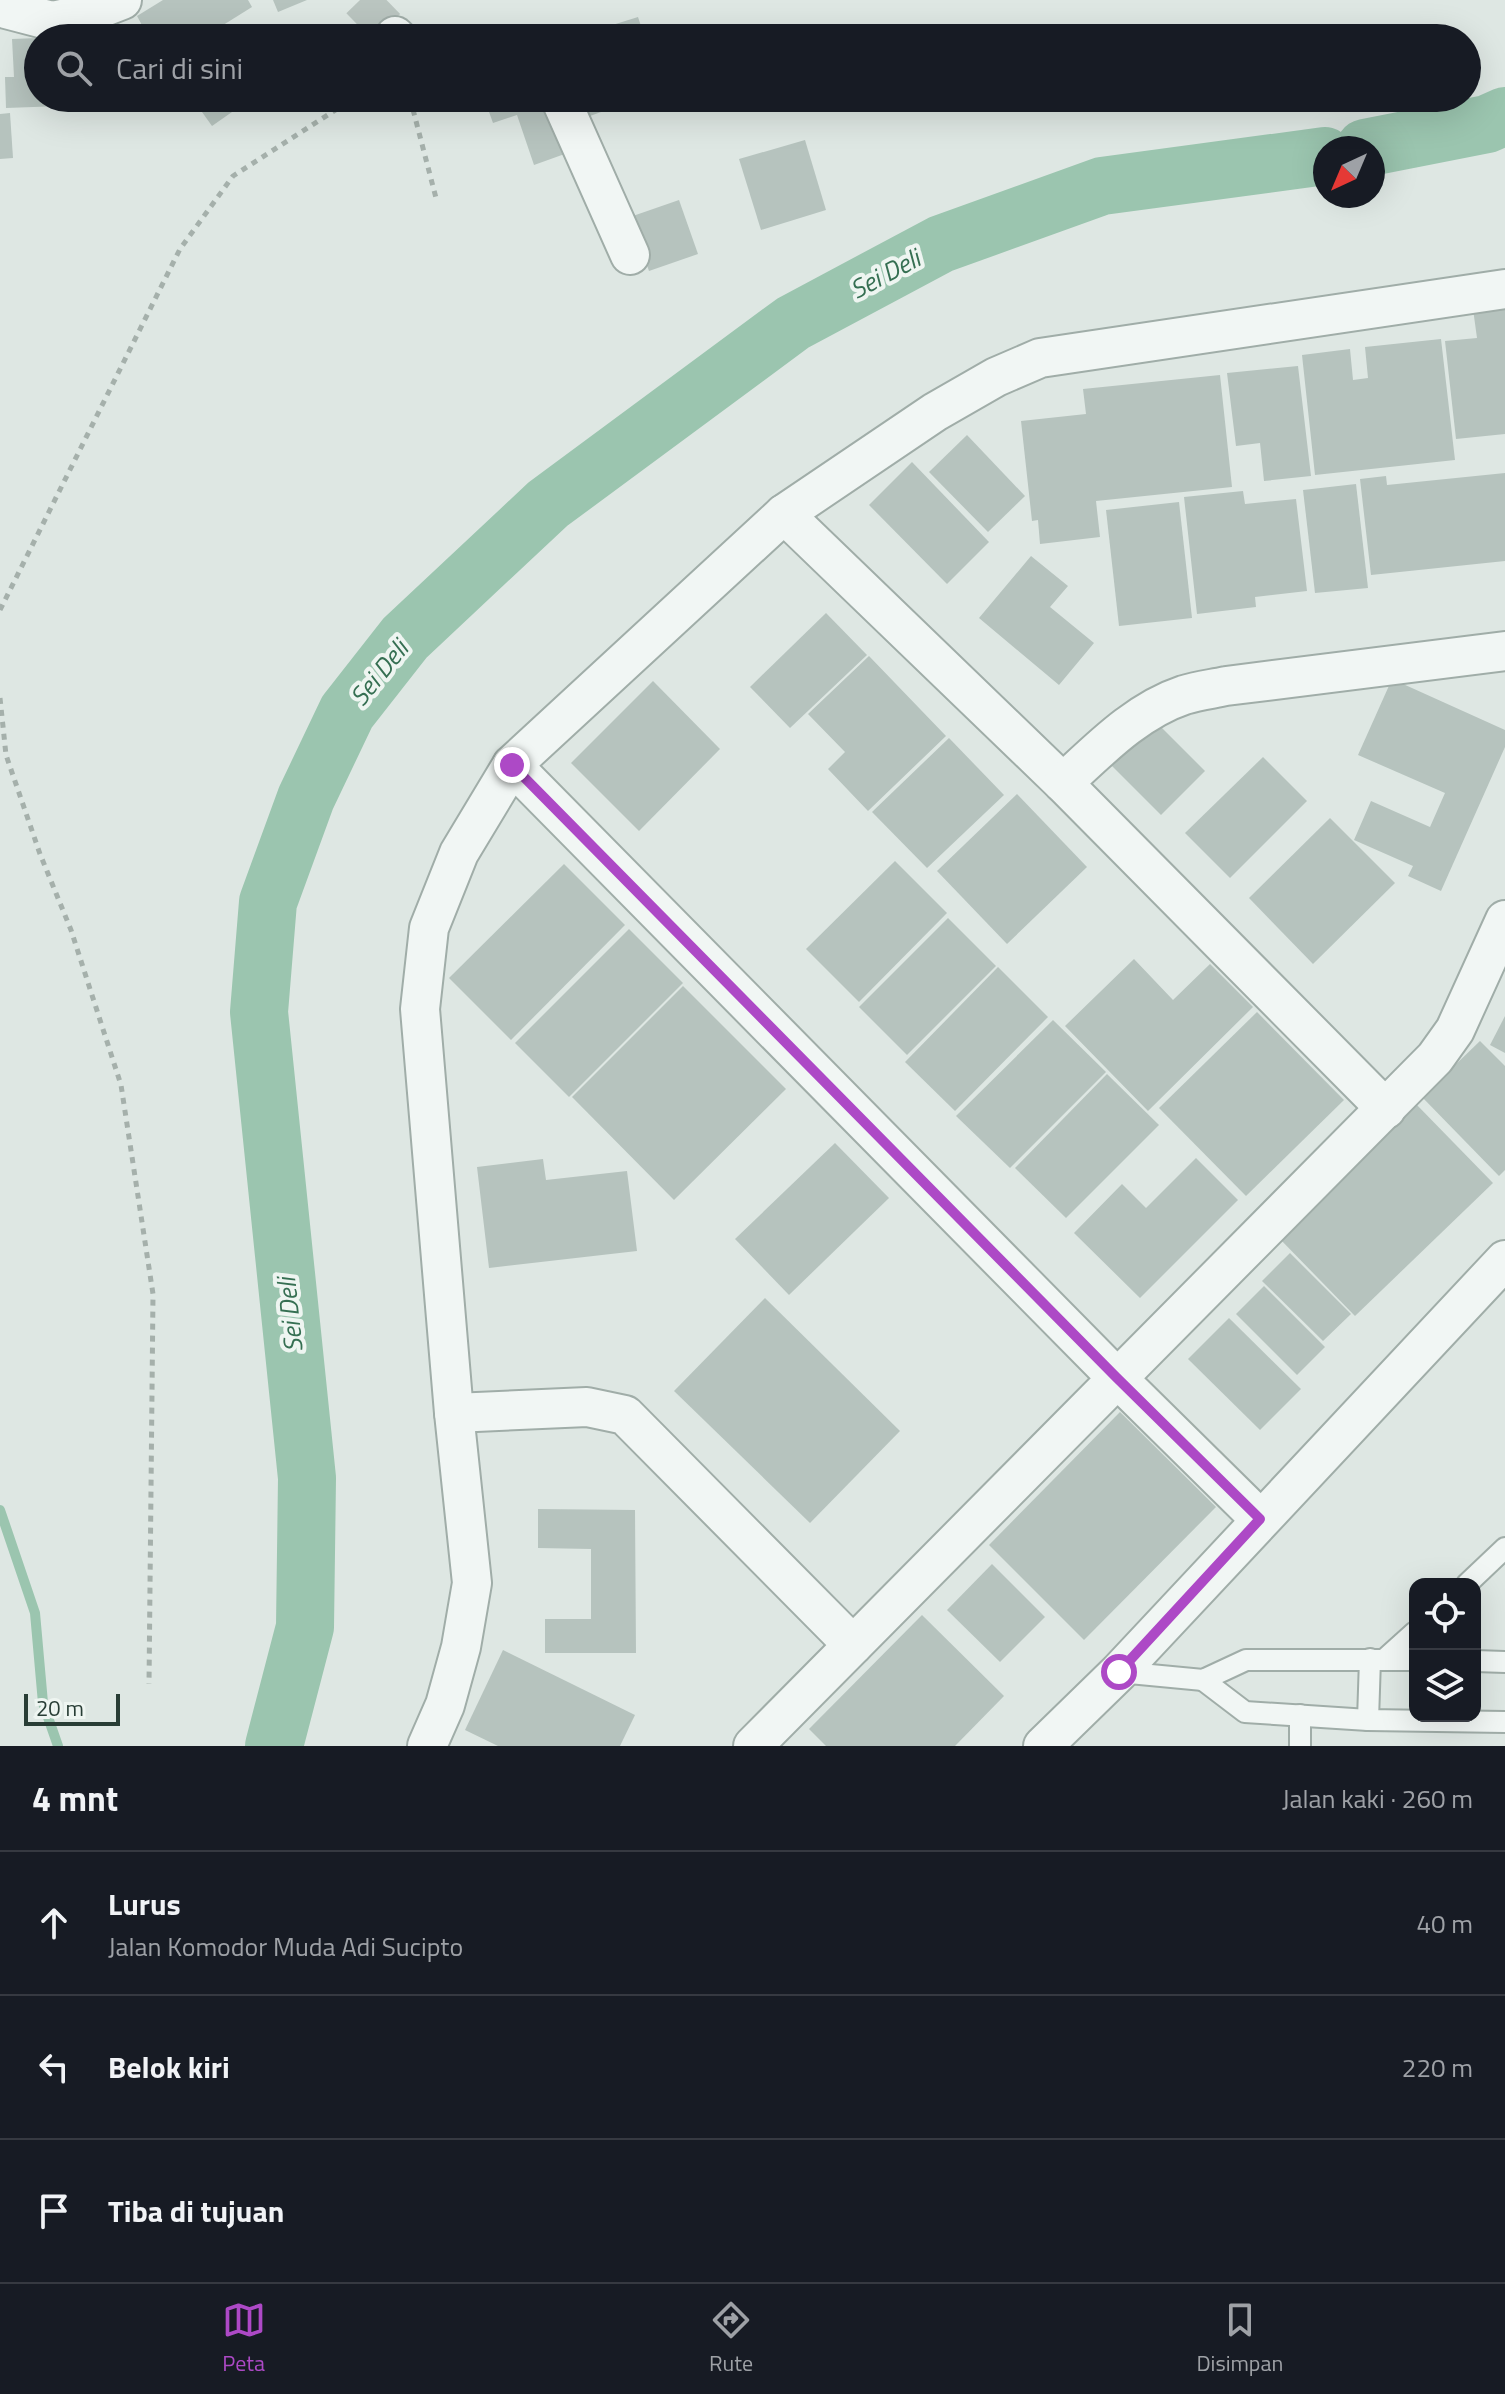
<!DOCTYPE html>
<html lang="id">
<meta charset="utf-8">
<style>
:root{--surface:#171b24;--page:#20242c;--text:#f1f3f6;--muted:#9ea1a6;--line:#363941;--accent:#ad49c6}
body{margin:0;font-family:"Titillium Web",sans-serif;background:var(--page);color:var(--text)}
.controls{position:absolute;right:24px;bottom:24px;display:grid;overflow:hidden;border-radius:16px;box-shadow:0 8px 32px #0002}
.controls button{width:72px;height:72px;display:grid;place-items:center;padding:0;border:0;border-bottom:2px solid var(--line);background:var(--surface);color:var(--text);font:40px sans-serif}
.compass{position:absolute;left:1313px;top:136px;width:72px;height:72px;border-radius:50%;background:var(--surface);box-shadow:0 8px 32px #0002;rotate:224deg}
.scale{position:absolute;left:24px;bottom:20px;width:96px;box-sizing:border-box;padding-left:8px;border:4px solid #283d35;border-top:0;font-size:22px;line-height:28px;white-space:nowrap;color:#283d35;-webkit-text-stroke:6px #eef5f1;paint-order:stroke}
.stop{position:absolute;width:24px;height:24px;margin:-18px;border:6px solid #ad49c6;border-radius:50%;background:#fff}
.stop.end{background:#ad49c6;border-color:#fff;box-shadow:0 2px 8px #0008}
.list{margin:0;padding:0;list-style:none}
h2{display:flex;justify-content:space-between;align-items:center;height:104px;margin:0;padding:0 32px;font-size:34px}
h2 small{font-size:26px;font-weight:400;color:var(--muted)}
.list li{display:grid;grid-template-columns:52px 1fr auto;gap:24px;align-items:center;box-sizing:border-box;height:144px;padding:0 32px;border-top:2px solid var(--line)}
.list b{display:block;font-size:30px;white-space:nowrap}
.list p{margin:0;font-size:26px;white-space:nowrap;color:var(--muted)}
.list em{font-size:26px;font-style:normal;color:var(--muted)}
.icon{flex:none;width:44px;height:44px;fill:none;stroke:currentColor;stroke-width:2;stroke-linecap:round;stroke-linejoin:round}
.map{position:relative;flex:none;width:1505px;height:1746px;overflow:hidden}
.search{position:absolute;background:var(--surface);box-shadow:0 8px 32px #0002;left:24px;right:24px;top:24px;height:88px;display:flex;align-items:center;gap:20px;box-sizing:border-box;padding:0 28px;border-radius:44px;color:var(--muted);font-size:30px}
.sheet{height:536px;background:var(--surface)}
nav{display:flex;justify-content:space-around;align-items:center;box-sizing:border-box;height:112px;border-top:2px solid var(--line);background:var(--surface);font-size:22px;color:var(--muted)}
nav a{display:grid;justify-items:center;gap:4px}
nav .on{color:var(--accent)}
.map>svg:first-child{display:block}
.lines{fill:none;stroke-linecap:round;stroke-linejoin:round}
.stream{stroke:#9bc5af;stroke-width:10}
.river{stroke:#9bc5af;stroke-width:58}
.building{fill:#b6c3be}
.street-tunnel{stroke:#bac5c0;stroke-width:38;stroke-dasharray:38 19;stroke-linecap:butt}
.lane-casing{stroke:#a0ada8;stroke-width:24}
.street-casing{stroke:#a0ada8;stroke-width:42}
.path{stroke:#a5b0ab;stroke-width:5;stroke-dasharray:6 6;stroke-linecap:butt}
.lane{stroke:#f1f6f4;stroke-width:20}
.street{stroke:#f1f6f4;stroke-width:38}
.route{stroke:#ad49c6;stroke-width:10}
.labels{text-anchor:middle;stroke-width:8;stroke-linejoin:round;paint-order:stroke}
.water-label{font-size:26px;font-style:italic;fill:#356f52;stroke:#eef5f1}
</style>
<div class="map">
<svg width="1505" height="1746" viewBox="0 0 1505 1746">
<rect width="100%" height="100%" fill="#dee7e3"/>
<g class="lines">
<polyline class="stream" points="0,1510 35,1613 43,1703 58,1746"/>
<g class="river">
<polyline points="1365,148 1487,124 1505,116"/>
<polyline points="274,1746 305,1627 307,1478 259,1012 268,902 306,798 347,712 405,638 548,504 793,323 941,244 1102,186 1325,156"/>
</g>
</g>
<g class="building">
<polygon points="163,0 248,0 252,7 212,32 209,28 193,38 149,38 137,16"/>
<polygon points="273,0 307,0 278,12"/>
<polygon points="638,17 645,38 609,38 606,27"/>
<polygon points="38,38 38,98 61,98 61,106 6,108 5,77 14,77 12,39"/>
<polygon points="192,98 252,98 212,126"/>
<polygon points="484,98 554,98 573,151 534,165 517,115 493,123"/>
<polygon points="568,98 640,98 576,121"/>
<polygon points="10,113 13,158 0,159 0,114"/>
<polygon points="805,140 826,210 761,230 739,159"/>
<polygon points="679,200 698,254 649,271 630,217"/>
<polygon points="1505,306 1505,434 1456,439 1445,341 1477,338 1473,309"/>
<polygon points="1441,339 1455,460 1315,475 1302,355 1350,349 1353,380 1368,378 1365,347"/>
<polygon points="1298,366 1311,476 1264,481 1260,443 1236,446 1227,373"/>
<polygon points="1220,375 1232,487 1096,501 1100,537 1040,544 1038,520 1032,521 1021,421 1086,414 1083,389"/>
<polygon points="967,435 1025,496 988,532 929,472"/>
<polygon points="912,462 989,542 947,584 869,505"/>
<polygon points="1505,473 1505,561 1371,575 1360,479 1386,476 1387,485"/>
<polygon points="1356,484 1368,588 1315,593 1303,490"/>
<polygon points="1243,491 1245,504 1296,499 1307,591 1255,597 1256,607 1197,614 1184,497"/>
<polygon points="1179,502 1192,618 1119,626 1106,510"/>
<polygon points="1031,556 1068,586 1050,607 1094,643 1059,685 979,618"/>
<polygon points="826,613 867,655 790,728 750,687"/>
<polygon points="869,656 946,736 868,811 828,769 845,752 808,714"/>
<polygon points="1392,679 1505,730 1505,747 1441,891 1408,876 1413,866 1354,840 1371,801 1430,827 1445,793 1358,755"/>
<polygon points="653,681 720,749 639,831 571,763"/>
<polygon points="1147,713 1205,771 1161,815 1103,757"/>
<polygon points="949,738 1004,795 927,868 872,812"/>
<polygon points="1263,757 1307,801 1230,878 1185,833"/>
<polygon points="1017,794 1087,867 1007,944 937,871"/>
<polygon points="1330,818 1395,883 1313,964 1249,898"/>
<polygon points="895,861 947,913 859,1002 806,949"/>
<polygon points="564,864 625,925 511,1040 449,978"/>
<polygon points="948,918 996,966 907,1055 859,1007"/>
<polygon points="629,929 683,983 569,1097 515,1043"/>
<polygon points="1134,959 1173,1000 1210,964 1253,1007 1148,1111 1065,1026"/>
<polygon points="998,967 1048,1017 955,1111 905,1062"/>
<polygon points="683,986 786,1089 674,1200 572,1097"/>
<polygon points="1257,1012 1344,1100 1246,1196 1159,1108"/>
<polygon points="1505,1016 1505,1053 1490,1045"/>
<polygon points="1053,1020 1106,1072 1010,1168 956,1116"/>
<polygon points="1480,1041 1505,1066 1505,1170 1499,1176 1422,1097"/>
<polygon points="1107,1074 1159,1125 1066,1218 1015,1168"/>
<polygon points="1415,1103 1493,1183 1355,1316 1278,1237"/>
<polygon points="835,1143 889,1198 789,1295 735,1239"/>
<polygon points="1196,1158 1238,1200 1140,1298 1074,1233 1122,1184 1146,1208"/>
<polygon points="543,1159 546,1180 627,1171 637,1251 489,1268 477,1167"/>
<polygon points="1290,1253 1351,1314 1323,1341 1262,1281"/>
<polygon points="1264,1286 1325,1347 1297,1375 1236,1314"/>
<polygon points="765,1298 900,1431 810,1523 674,1391"/>
<polygon points="1229,1318 1301,1389 1260,1430 1188,1359"/>
<polygon points="1120,1412 1216,1507 1084,1640 989,1545"/>
<polygon points="538,1509 635,1510 636,1653 545,1653 545,1619 591,1619 591,1549 538,1548"/>
<polygon points="992,1564 1045,1617 1000,1662 947,1610"/>
<polygon points="922,1615 1004,1696 955,1746 826,1746 809,1729"/>
<polygon points="503,1650 635,1715 620,1746 498,1746 465,1730"/>
</g>
<g class="lines">
<polyline class="street-tunnel" points="360,0 395,36"/>
<g class="lane-casing">
<g id="lane">
<polyline points="1467,1584 1505,1548"/>
<polyline points="1385,1659 1415,1632"/>
<polyline points="1475,1661 1505,1662"/>
<polyline points="1119,1672 1203,1680 1246,1660 1415,1660"/>
<polyline points="1203,1680 1245,1712 1368,1720 1505,1722"/>
<polyline points="1368,1720 1370,1659"/>
<polyline points="1300,1746 1300,1715"/>
</g>
</g>
<g class="street-casing">
<g id="street">
<polyline points="0,4 6,9 52,21 86,14 122,0"/>
<polyline points="395,36 397,38"/>
<polyline points="560,98 630,255"/>
<polyline points="784,514 1063,783 1386,1109"/>
<polyline points="512,765 1116,1377 1260,1519"/>
<path d="M1063 783C1099 750 1136 711 1184 695 1197 691 1212 689 1226 686L1505 651"/>
<polyline points="454,1413 587,1407 625,1415 853,1645"/>
<polyline points="427,1746 445,1705 461,1647 472,1583 454,1413 420,1009 429,928 459,853 512,765 784,514 935,412 996,377 1040,358 1505,289"/>
<polyline points="753,1746 1435,1058 1455,1030 1505,920"/>
<polyline points="1043,1746 1119,1672 1505,1260"/>
</g>
</g>
<g class="path">
<polyline points="410,98 436,198"/>
<polyline points="0,610 180,249 233,176 354,98"/>
<polyline points="0,698 6,755 40,854 71,930 121,1085 153,1294 149,1684"/>
</g>
<use href="#lane" class="lane"/>
<use href="#street" class="street"/>
</g>
<g class="lines">
<polyline class="route" points="512,765 1116,1377 1260,1519 1119,1672"/>
</g>
<g class="labels">
<g class="water-label">
<text transform="translate(885 274) rotate(-28)" y="9">Sei Deli</text>
<text transform="translate(379 673) rotate(-51)" y="9">Sei Deli</text>
<text transform="translate(290 1315) rotate(-96)" y="9">Sei Deli</text>
</g>
</g>
</svg>
<div class="controls">
<button><svg class="icon" aria-label="locate" viewBox="0 0 24 24"><circle cx="12" cy="12" r="6"/><path d="M12 2v4M12 18v4M2 12h4M18 12h4"/></svg></button>
<button><svg class="icon" aria-label="layers" viewBox="0 0 24 24"><path d="M12 4l9 5-9 5-9-5zM3 14l9 5 9-5"/></svg></button>
</div>
<svg class="compass" viewBox="-18 -18 36 36"><path d="M0-13l5 13h-10z" fill="#e53935"/><path d="M0 13l5-13h-10z" fill="#9ea1a6"/></svg>
<div class="scale">20 m</div>
<div class="stop" style="left:1119px;top:1672px"></div>
<div class="stop end" style="left:512px;top:765px"></div>
<div class="search"><svg class="icon" aria-label="search" viewBox="0 0 24 24"><circle cx="10" cy="10" r="6"/><path d="M15 15l6 6"/></svg>Cari di sini</div>
</div>
<section class="sheet">
<h2>4 mnt<small>Jalan kaki · 260 m</small></h2>
<ul class="list">
<li><svg class="icon" aria-label="ahead" viewBox="0 0 24 24"><path d="M12 20V5M6 11l6-6 6 6"/></svg><div><b>Lurus</b><p>Jalan Komodor Muda Adi Sucipto</p></div><em>40 m</em></li>
<li><svg class="icon" aria-label="left" viewBox="0 0 24 24"><path d="M17 20v-9H6M10 6l-5 5 5 5"/></svg><div><b>Belok kiri</b></div><em>220 m</em></li>
<li><svg class="icon" aria-label="arrive" viewBox="0 0 24 24"><path d="M6 21V4h12l-3 4 3 4H6"/></svg><div><b>Tiba di tujuan</b></div></li>
</ul>
</section>
<nav>
<a class="on"><svg class="icon" aria-label="map" viewBox="0 0 24 24"><path d="M3 6l6-2 6 2 6-2v14l-6 2-6-2-6 2zM9 4v14M15 6v14"/></svg>Peta</a>
<a><svg class="icon" aria-label="directions" viewBox="0 0 24 24"><path d="M12 3l9 9-9 9-9-9zM9 14v-3h6M13 9l2 2-2 2"/></svg>Rute</a>
<a><svg class="icon" aria-label="saved" viewBox="0 0 24 24"><path d="M7 4h10v16l-5-4-5 4z"/></svg>Disimpan</a>
</nav>
